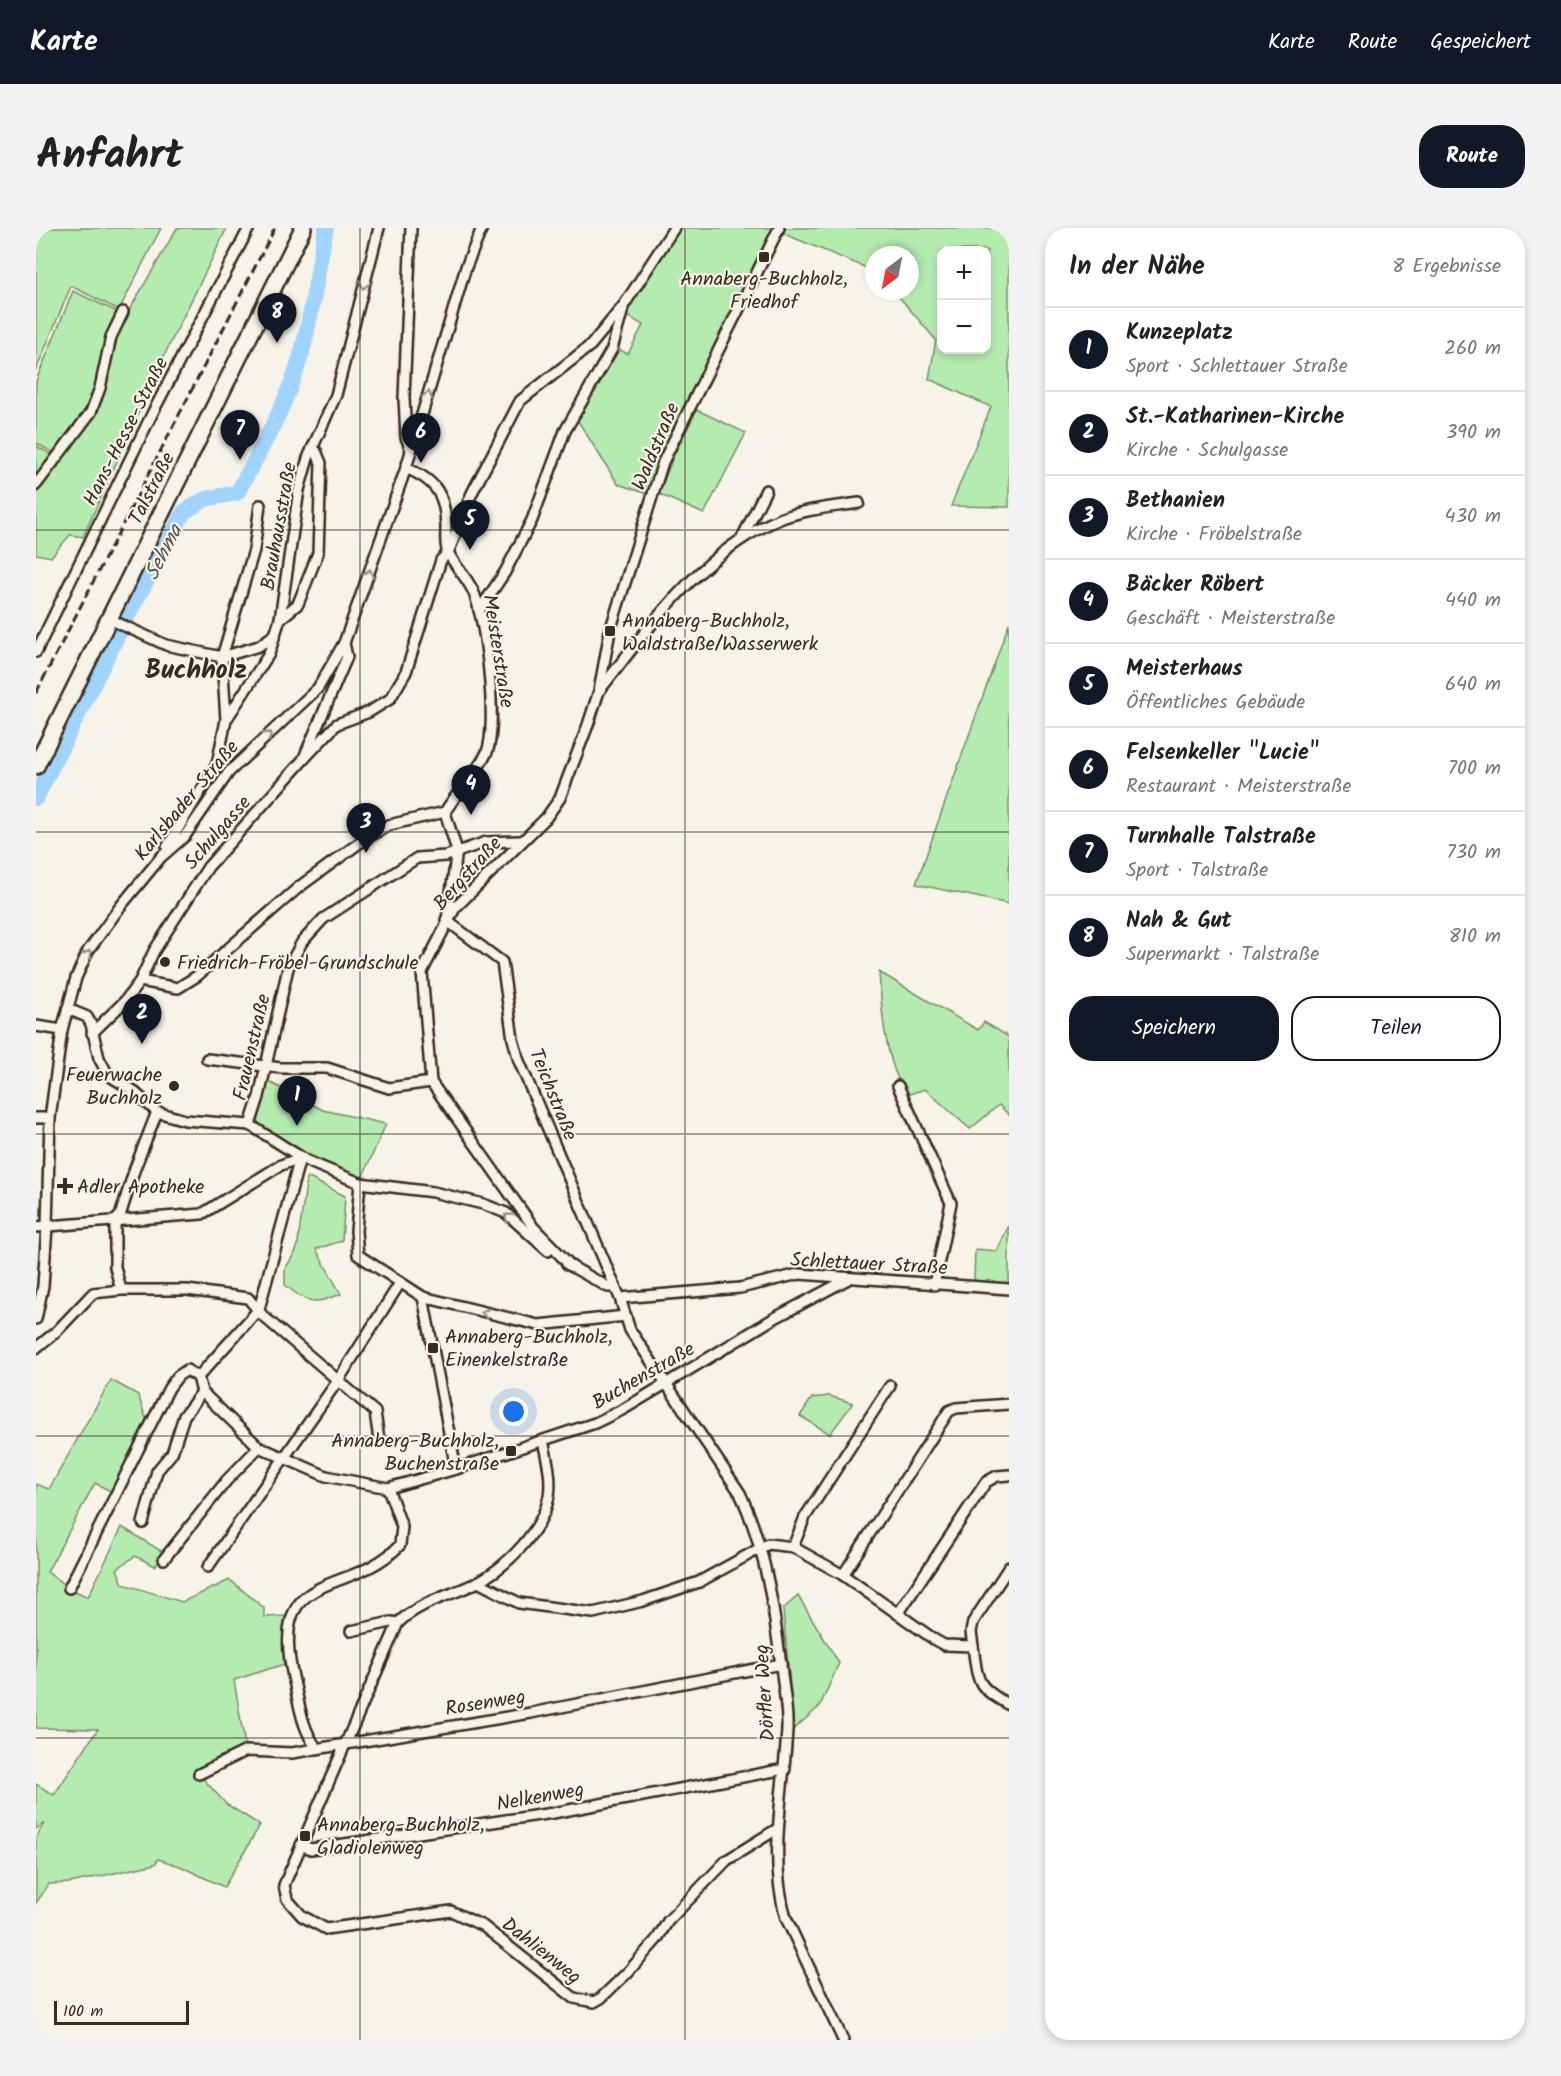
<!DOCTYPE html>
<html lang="de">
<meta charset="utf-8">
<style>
:root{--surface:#fff;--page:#f2f2f2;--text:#222;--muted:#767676;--line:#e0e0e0;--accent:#111827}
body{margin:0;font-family:Kalam,sans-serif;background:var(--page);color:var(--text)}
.controls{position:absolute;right:18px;top:18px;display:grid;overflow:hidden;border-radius:12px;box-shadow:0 3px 9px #0003}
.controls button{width:54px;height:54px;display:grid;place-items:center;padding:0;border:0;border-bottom:2px solid var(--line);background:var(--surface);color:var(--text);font:30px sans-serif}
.compass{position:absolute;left:829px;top:18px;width:54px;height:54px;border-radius:50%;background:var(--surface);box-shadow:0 3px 9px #0003;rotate:212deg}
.scale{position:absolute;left:18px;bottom:15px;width:135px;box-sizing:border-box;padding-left:6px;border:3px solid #3b2a1e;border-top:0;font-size:16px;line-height:21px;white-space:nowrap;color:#3b2a1e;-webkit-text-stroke:4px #f7f3e8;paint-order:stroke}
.you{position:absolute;left:478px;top:1184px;width:21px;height:21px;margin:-15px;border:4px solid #fff;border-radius:50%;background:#1a73e8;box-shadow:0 0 0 9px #1a73e833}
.badge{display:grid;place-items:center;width:39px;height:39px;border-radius:50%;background:var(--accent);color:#fff;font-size:20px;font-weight:700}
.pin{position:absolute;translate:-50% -50px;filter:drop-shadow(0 2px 3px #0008)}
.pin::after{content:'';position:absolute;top:32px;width:21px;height:18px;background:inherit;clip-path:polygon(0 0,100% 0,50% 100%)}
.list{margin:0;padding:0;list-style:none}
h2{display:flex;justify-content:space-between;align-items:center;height:78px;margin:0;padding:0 24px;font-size:26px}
h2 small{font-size:20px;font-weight:400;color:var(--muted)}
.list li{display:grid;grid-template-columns:39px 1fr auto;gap:18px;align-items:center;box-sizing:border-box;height:84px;padding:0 24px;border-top:2px solid var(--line)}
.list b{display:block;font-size:22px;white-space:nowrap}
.list p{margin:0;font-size:20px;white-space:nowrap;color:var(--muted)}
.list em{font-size:20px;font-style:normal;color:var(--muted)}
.actions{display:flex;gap:12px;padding:18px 24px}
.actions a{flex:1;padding:14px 0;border:2px solid var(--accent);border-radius:24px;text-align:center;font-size:21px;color:var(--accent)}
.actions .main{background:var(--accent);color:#fff}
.map{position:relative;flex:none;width:973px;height:1812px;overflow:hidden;border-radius:24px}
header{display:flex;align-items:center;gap:36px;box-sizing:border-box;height:84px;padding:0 30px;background:var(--accent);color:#fff}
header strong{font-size:28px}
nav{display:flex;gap:33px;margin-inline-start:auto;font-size:21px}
.intro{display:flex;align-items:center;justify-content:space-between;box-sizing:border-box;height:144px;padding:0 36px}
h1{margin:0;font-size:42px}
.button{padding:15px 27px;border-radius:24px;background:var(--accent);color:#fff;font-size:21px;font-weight:700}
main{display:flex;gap:36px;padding:0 36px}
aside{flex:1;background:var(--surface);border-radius:24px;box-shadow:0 3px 9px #0003}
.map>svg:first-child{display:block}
.green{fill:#b4ecb0;stroke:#788b67;stroke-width:1.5;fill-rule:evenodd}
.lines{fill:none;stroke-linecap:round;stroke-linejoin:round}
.river{stroke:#a0d4fe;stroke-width:16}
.minor-casing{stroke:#3b2a1e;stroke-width:14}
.primary-casing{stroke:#3b2a1e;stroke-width:20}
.minor{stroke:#f7f3e8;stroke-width:9}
.primary{stroke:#f7f3e8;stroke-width:15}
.rail{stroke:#3b2a1e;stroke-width:3;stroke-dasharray:9 4.5;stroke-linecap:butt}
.oneway{stroke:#998e83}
.grid{fill:none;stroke:#3b2a1e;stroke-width:1.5;stroke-opacity:0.55}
.poi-dot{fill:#3b2a1e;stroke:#f7f3e8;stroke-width:2}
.labels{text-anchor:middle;stroke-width:4.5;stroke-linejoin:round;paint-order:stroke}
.poi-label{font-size:20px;fill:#3b2a1e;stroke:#f7f3e8;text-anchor:start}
.street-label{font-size:20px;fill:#3b2a1e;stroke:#f7f3e8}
.water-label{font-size:21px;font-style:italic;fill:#545456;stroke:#f7f3e8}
.district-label{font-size:26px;font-weight:bold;fill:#3b2a1e;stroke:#f7f3e8}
</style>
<header>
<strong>Karte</strong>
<nav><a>Karte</a><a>Route</a><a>Gespeichert</a></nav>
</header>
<div class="intro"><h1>Anfahrt</h1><a class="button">Route</a></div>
<main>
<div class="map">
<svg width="973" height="1812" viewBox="0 0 973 1812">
<rect width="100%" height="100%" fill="#f7f3e8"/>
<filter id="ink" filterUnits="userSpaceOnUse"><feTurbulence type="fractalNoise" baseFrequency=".0167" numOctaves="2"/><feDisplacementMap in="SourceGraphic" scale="12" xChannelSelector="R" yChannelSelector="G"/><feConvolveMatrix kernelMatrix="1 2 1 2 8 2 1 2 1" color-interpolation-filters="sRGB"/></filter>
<g filter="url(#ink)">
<g class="green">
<polygon points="0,0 125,0 83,82 35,58 0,142"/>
<polygon points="141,0 191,0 128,128 47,309 34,307 15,329 0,326 0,267 25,229 0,215 0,153 37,63 90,88"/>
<polygon points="642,0 737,0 625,228 612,266 582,256 540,190 580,120 592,126 607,97 590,87 593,77"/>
<path d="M748 0H973V279L915 278 955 179 893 151 900 112 858 63H874V27H838V43L746 5ZM906 22H951V122H906Z"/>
<polygon points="661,182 710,205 668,286 623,266 637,229"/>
<polygon points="0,218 18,228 0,252"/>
<polygon points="973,395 973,676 880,656"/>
<path d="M843 744 942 802 948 794 973 809V887L963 877 934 901 889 861 870 867C848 830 846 785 843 744Z"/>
<polygon points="231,853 287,882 350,896 326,950 264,927 220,898"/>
<path d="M271 949 309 968 306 1013 280 1021 305 1066C276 1077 273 1076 249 1057V1041L261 1021Z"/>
<polygon points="973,997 973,1057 938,1054 939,1021 961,1023"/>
<polygon points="75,1152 102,1167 112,1196 78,1265 59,1255 11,1344 33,1360 52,1369 86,1299 130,1326 119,1338 99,1328 81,1341 87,1356 146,1374 194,1352 228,1380 228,1389 253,1388 252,1435 198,1452 210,1523 163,1546 190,1576 224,1597 188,1659 144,1638 122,1631 119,1636 34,1655 13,1656 0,1675 0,1610 8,1595 0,1601 0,1556 18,1567 62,1501 0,1500 0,1256 13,1261"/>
<polygon points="793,1168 817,1175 794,1206 764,1188 776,1170"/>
<polygon points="762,1368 803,1435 784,1478 758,1501 747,1381"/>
</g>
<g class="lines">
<path class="river" d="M0 570 92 387 148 284 169 271 201 265C225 221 251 176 265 127 277 85 281 42 290 0"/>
<g class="minor-casing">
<g id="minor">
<polyline points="375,222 370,209 368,170 375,0"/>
<path d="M370 240C401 253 409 267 410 299 410 307 409 315 411 322 417 336 429 347 436 361 450 387 462 497 451 524 441 546 421 563 409 584L421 623 411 691"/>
<polyline points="0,257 55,184 64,160 75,109 87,84"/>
<polyline points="706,310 730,262"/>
<polyline points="443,383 469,344 496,292 529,203 576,121 587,81"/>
<polyline points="73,391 130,417 186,429 223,418 239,406"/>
<polyline points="244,391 262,376 282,325 285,235 280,223 276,221"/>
<polyline points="0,424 117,184 213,0"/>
<path d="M564 462C614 398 668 321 746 290 771 281 797 279 823 275"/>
<polyline points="190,492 233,426 244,391 263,262 272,230 300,167 343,0"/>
<polyline points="267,532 301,496 333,484 354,471 370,444 405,332 412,325 436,265 484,173 555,117 588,77 638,0"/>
<polyline points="131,619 181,536 190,492 186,429 218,322 224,277"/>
<path d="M410 692 466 734 477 811 483 833 584 1070 594 1102 704 1265C730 1321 739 1386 746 1446 748 1464 752 1483 751 1501 748 1565 732 1627 750 1690L807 1812"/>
<polyline points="104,753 142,760 161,748 263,659 326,613 353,597 409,584"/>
<polyline points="32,781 51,789 55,796 63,830 72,847 95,861 121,884 149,892 214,897 271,933 324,955 397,964 447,976 470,985 512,1023"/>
<polyline points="0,798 26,802"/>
<polyline points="56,805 89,773 104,753 118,723 172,639 267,532 311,429 308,415"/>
<polyline points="171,831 245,840 291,840 353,860 395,854"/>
<polyline points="862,858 915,975 898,1057"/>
<polyline points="0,890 14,890"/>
<polyline points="214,897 223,869 252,740 266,714 287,691 381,630 410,628 450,614 484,613"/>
<polyline points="324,955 320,1003 322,1027 387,1069 502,1097 590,1088"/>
<polyline points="0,999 166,986 245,937 264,930"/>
<polyline points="531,1036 572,1059 579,1059"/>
<polyline points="535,1038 498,1000 395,854 386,744 419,680 510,590 524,570 552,497 563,463 574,403 627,234 743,0"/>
<polyline points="85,1062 79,1039 79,993 84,988 99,940 121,884"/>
<polyline points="387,1069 420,1241"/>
<polyline points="584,1070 704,1060 763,1046 973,1061"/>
<polyline points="0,1091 7,1058 11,998 14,890 26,802 40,750 52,723 84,679 125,629 149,608 193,544 282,460 308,415 370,240 430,39 446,0"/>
<polyline points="0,1120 20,1104 57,1065 85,1062 151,1062 212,1070 227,1088 339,1184 343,1212"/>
<polyline points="162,1149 166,1164 223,1219 290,1248 352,1260 420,1241 559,1195 588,1181 737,1091 812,1051"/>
<polyline points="162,1149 223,1081 264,930"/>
<path d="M507 1213C511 1231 516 1249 513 1268 507 1302 471 1339 440 1355 414 1368 383 1374 362 1395L248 1657 251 1671 266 1688 290 1701 415 1683 447 1698 538 1770 558 1774 565 1770 592 1744 621 1711 632 1693 691 1632 741 1601"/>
<polyline points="107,1295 121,1243 136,1225 148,1188 166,1164"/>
<polyline points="757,1319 769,1289 854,1158"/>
<polyline points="128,1331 191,1252 223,1219"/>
<polyline points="172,1339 303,1151 364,1055"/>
<polyline points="807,1347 913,1183 920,1180 973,1176"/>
<path d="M442 1354 483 1375 557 1385 607 1373 663 1354 732 1316 757 1319 807 1347 899 1412 908 1417 937 1418C942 1455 940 1458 973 1477"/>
<polyline points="33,1360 133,1160 142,1148 151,1142 162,1149"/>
<polyline points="862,1386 950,1254 961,1248 973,1247"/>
<polyline points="315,1403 355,1394 362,1395"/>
<polyline points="937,1418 935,1404 937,1394 973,1339"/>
<path d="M280 1519C265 1499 263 1473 257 1449 232 1336 313 1371 364 1317L366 1299 352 1260"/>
<polyline points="163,1546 210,1523 256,1525 495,1485 745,1436"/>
<polyline points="265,1617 275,1621 517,1585 749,1541"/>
</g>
</g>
<g class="primary-casing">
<polyline id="primary" points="0,538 267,0"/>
</g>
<use href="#minor" class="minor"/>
<use href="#primary" class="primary"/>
<polyline class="rail" points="0,465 239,0"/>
</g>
<defs><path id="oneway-chevron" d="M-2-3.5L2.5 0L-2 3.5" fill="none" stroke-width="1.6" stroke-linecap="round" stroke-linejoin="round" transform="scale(1.5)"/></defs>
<g class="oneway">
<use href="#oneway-chevron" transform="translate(328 57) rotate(104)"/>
<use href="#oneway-chevron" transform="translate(392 167) rotate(-74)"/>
<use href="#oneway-chevron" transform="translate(333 345) rotate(-71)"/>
<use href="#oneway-chevron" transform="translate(232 507) rotate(-43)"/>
<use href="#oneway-chevron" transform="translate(52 726) rotate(-62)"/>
<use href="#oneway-chevron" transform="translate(472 989) rotate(-143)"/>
<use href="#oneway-chevron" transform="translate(449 1085) rotate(-167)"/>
</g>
</g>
<path class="grid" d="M324 0V1812M649 0V1812M0 302H973M0 604H973M0 906H973M0 1208H973M0 1510H973"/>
<g class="poi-dot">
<rect x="722" y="23" width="12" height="12" rx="3"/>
<rect x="568" y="397" width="12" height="12" rx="3"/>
<circle cx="129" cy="734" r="6"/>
<circle cx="138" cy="858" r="6"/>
<path d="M26 949h6v6h6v6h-6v6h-6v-6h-6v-6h6z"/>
<rect x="391" y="1114" width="12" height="12" rx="3"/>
<rect x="469" y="1217" width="12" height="12" rx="3"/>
<rect x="263" y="1602" width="12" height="12" rx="3"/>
</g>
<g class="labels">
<g class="poi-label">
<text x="728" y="57" text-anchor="middle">Annaberg-Buchholz,<tspan x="728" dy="23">Friedhof</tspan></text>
<text x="586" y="399">Annaberg-Buchholz,<tspan x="586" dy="23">Waldstraße/Wasserwerk</tspan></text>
<text x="141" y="741">Friedrich-Fröbel-Grundschule</text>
<text x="126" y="853" text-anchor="end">Feuerwache<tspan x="126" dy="23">Buchholz</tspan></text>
<text x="41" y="965">Adler Apotheke</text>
<text x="409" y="1115">Annaberg-Buchholz,<tspan x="409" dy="23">Einenkelstraße</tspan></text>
<text x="463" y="1219" text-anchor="end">Annaberg-Buchholz,<tspan x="463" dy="23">Buchenstraße</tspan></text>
<text x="281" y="1603">Annaberg-Buchholz,<tspan x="281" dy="23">Gladiolenweg</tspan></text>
</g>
<g class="street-label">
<text transform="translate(89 203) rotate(-63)" y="7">Hans-Hesse-Straße</text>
<text transform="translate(619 218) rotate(-67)" y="7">Waldstraße</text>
<text transform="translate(115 260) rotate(-63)" y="7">Talstraße</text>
<text transform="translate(242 298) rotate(-80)" y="7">Brauhausstraße</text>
<text transform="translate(463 423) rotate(81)" y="7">Meisterstraße</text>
<text transform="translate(150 572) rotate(-50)" y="7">Karlsbader Straße</text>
<text transform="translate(181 604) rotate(-49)" y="7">Schulgasse</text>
<text transform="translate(431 645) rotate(-48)" y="7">Bergstraße</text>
<text transform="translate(215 819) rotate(-77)" y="7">Frauenstraße</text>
<text transform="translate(518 866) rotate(68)" y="7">Teichstraße</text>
<text transform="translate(833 1035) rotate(3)" y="7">Schlettauer Straße</text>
<text transform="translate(607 1147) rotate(-30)" y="7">Buchenstraße</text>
<text transform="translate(728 1465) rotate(-94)" y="7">Dörfler Weg</text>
<text transform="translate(449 1474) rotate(-9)" y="7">Rosenweg</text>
<text transform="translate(504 1568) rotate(-10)" y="7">Nelkenweg</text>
<text transform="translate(506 1722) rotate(38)" y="7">Dahlienweg</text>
</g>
<g class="water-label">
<text transform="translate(127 324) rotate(-63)" y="7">Sehma</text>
</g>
<g class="district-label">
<text x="160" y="450">Buchholz</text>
</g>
</g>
</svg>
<div class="controls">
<button>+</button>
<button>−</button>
</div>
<svg class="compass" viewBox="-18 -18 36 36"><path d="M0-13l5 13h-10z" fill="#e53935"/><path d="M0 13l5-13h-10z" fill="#767676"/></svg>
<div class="scale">100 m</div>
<div class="you"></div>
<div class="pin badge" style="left:261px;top:898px">1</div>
<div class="pin badge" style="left:106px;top:816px">2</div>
<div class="pin badge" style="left:330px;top:625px">3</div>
<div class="pin badge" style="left:435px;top:587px">4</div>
<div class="pin badge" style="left:434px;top:322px">5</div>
<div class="pin badge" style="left:385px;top:235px">6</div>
<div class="pin badge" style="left:204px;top:232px">7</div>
<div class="pin badge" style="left:241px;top:115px">8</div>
</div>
<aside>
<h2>In der Nähe<small>8 Ergebnisse</small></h2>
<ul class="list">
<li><span class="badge">1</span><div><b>Kunzeplatz</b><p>Sport · Schlettauer Straße</p></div><em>260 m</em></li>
<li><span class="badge">2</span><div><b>St.-Katharinen-Kirche</b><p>Kirche · Schulgasse</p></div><em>390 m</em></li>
<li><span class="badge">3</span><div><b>Bethanien</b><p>Kirche · Fröbelstraße</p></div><em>430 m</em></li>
<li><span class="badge">4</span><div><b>Bäcker Röbert</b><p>Geschäft · Meisterstraße</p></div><em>440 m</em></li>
<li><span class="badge">5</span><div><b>Meisterhaus</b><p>Öffentliches Gebäude</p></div><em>640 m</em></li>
<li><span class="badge">6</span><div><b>Felsenkeller &quot;Lucie&quot;</b><p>Restaurant · Meisterstraße</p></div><em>700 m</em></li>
<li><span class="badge">7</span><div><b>Turnhalle Talstraße</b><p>Sport · Talstraße</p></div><em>730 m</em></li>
<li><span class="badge">8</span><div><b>Nah &amp; Gut</b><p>Supermarkt · Talstraße</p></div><em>810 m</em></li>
</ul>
<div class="actions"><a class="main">Speichern</a><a>Teilen</a></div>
</aside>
</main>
